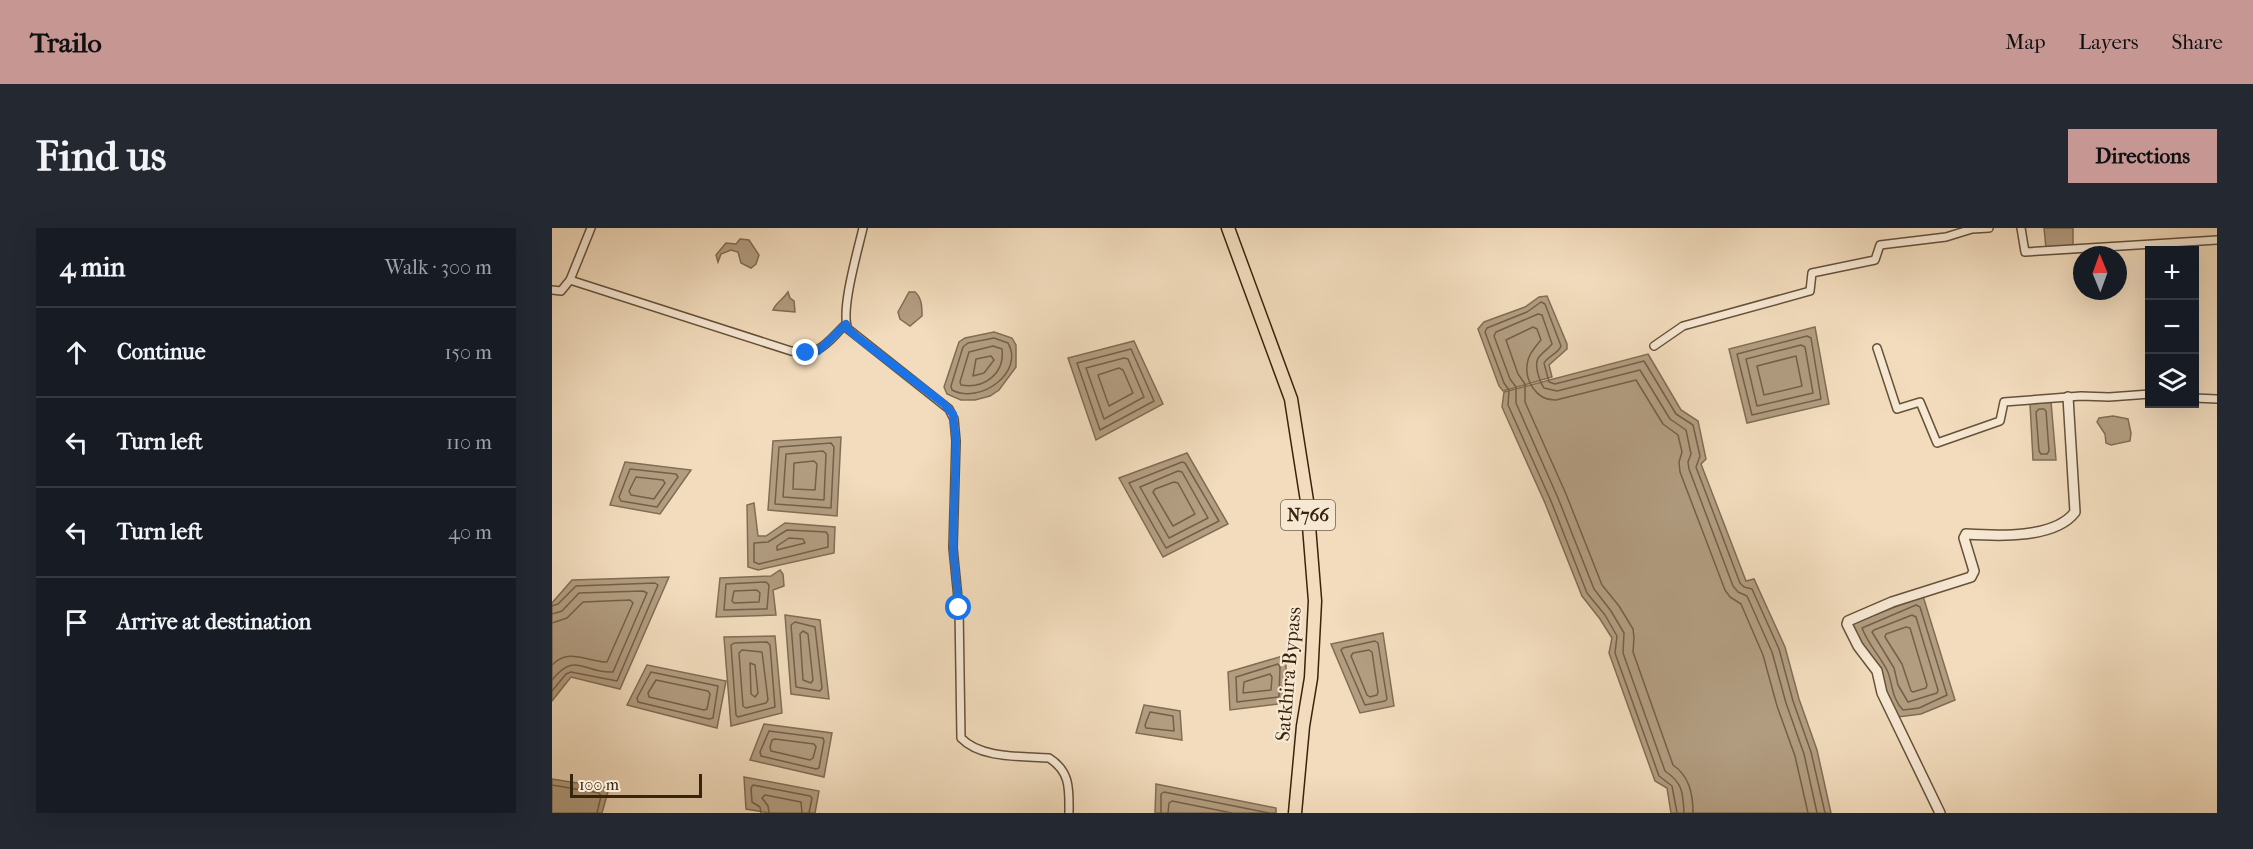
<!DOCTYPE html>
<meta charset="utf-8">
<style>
:root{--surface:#171b24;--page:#242831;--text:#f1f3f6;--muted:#9ea1a6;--line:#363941;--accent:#c59692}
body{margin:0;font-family:"IM FELL French Canon",serif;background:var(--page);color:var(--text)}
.controls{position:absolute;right:18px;top:18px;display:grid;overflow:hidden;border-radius:0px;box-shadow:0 6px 24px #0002}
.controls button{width:54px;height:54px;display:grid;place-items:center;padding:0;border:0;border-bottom:2px solid var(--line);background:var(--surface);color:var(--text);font:30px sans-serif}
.compass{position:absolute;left:1521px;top:18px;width:54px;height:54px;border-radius:50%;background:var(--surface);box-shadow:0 6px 24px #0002;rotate:359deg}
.scale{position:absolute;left:18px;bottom:15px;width:132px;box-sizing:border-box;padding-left:6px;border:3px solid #36240d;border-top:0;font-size:16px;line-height:21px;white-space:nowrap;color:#36240d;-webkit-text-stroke:4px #f7e8d4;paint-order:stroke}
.stop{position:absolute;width:18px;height:18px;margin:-14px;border:4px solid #1a73e8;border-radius:50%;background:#fff}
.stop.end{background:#1a73e8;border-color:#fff;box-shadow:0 2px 6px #0008}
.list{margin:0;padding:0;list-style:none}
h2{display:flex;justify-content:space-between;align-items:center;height:78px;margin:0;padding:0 24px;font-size:26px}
h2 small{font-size:20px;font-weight:400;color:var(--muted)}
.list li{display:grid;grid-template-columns:39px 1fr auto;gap:18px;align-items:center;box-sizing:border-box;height:90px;padding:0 24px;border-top:2px solid var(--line)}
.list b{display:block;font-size:22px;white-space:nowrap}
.list em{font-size:20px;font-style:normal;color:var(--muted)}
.icon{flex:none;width:33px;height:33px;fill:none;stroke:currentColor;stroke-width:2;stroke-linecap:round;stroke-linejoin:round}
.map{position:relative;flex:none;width:1665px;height:585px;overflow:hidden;border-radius:0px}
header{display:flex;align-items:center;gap:36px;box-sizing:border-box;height:84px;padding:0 30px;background:var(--accent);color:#111}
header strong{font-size:28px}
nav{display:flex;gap:33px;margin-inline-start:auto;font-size:21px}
.intro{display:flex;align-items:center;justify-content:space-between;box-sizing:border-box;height:144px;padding:0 36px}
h1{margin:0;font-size:42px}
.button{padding:15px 27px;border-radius:0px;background:var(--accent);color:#111;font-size:21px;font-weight:700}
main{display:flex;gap:36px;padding:0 36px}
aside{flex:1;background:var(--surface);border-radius:0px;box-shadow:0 6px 24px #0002}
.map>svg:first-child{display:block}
.water{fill:#b29d81;stroke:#806d53;stroke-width:1.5}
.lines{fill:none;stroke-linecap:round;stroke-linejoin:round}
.shore{stroke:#746047;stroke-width:1.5}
.minor-casing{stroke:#655239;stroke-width:10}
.tertiary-casing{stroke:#655239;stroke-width:12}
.trunk-casing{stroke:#36240d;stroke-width:15}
.minor{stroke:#f7e8d4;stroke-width:7}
.tertiary{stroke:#f7e8d4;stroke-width:9}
.trunk{stroke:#f2dcbd;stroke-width:12}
.route{stroke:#1a73e8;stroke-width:8}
.labels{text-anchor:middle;stroke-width:4.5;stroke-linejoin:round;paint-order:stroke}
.shield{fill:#f7e8d4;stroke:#705f49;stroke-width:1.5}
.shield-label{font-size:18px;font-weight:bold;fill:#36240d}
.street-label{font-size:20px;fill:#36240d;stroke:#f7e8d4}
</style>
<header>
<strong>Trailo</strong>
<nav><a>Map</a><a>Layers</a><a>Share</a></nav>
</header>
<div class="intro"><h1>Find us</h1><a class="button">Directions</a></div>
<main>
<aside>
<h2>4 min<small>Walk · 300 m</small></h2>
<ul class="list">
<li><svg class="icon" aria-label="ahead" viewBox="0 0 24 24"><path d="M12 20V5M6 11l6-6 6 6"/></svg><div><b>Continue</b></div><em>150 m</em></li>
<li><svg class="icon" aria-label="left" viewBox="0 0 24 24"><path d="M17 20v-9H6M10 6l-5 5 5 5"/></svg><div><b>Turn left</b></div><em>110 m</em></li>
<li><svg class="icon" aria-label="left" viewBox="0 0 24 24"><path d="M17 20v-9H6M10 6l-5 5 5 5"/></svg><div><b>Turn left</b></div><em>40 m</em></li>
<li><svg class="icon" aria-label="arrive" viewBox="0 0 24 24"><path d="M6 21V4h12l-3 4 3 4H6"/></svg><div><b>Arrive at destination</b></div></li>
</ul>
</aside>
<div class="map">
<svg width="1665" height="585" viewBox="0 0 1665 585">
<rect width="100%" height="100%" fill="#f2dcbd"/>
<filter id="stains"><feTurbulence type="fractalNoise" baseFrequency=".00333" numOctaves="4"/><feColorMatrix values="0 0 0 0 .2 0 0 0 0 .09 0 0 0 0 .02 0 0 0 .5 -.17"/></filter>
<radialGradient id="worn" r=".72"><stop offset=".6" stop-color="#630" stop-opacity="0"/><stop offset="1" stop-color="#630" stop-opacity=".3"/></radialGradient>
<g class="water">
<polygon points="1492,0 1521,0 1521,17 1494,20"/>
<polygon points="188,11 197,12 207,27 204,36 199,40 189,35 186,24 179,22 169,26 166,34 164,27 174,15 184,16"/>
<path d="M236 64 238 70 242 73 243 84 221 82C224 74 231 72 236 64Z"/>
<path d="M357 64H363C370 70 370 79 370 88L358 98 348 91 346 84Z"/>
<polygon points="995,68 1015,116 1015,121 997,137 1000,149 951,163 947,158 926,101 932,94 973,79 987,69"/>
<polygon points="1263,99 1277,176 1195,195 1177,121"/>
<polygon points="442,104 460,110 464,117 464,139 447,162 438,168 423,172 409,172 395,166 392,159 407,114 413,110"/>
<polygon points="582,113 611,176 544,212 516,130"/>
<polygon points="1096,126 1129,182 1146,193 1154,231 1149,236 1194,353 1202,351 1233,419 1247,471 1265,522 1279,585 1119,585 1115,560 1103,553 1057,425 1060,410 1048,391 1030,368 993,275 950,179 952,164"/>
<polygon points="1499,174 1504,232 1481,232 1478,176"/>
<polygon points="1561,188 1576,191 1579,205 1578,213 1559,217 1554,215 1553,206 1545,194 1547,190"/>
<polygon points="289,209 285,288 216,282 221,213"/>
<polygon points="635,225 676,296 611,329 567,250"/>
<polygon points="73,234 139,242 108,286 58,277"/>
<polygon points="202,275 206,308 214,308 233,295 283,299 282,325 206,342 196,339 195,277"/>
<polygon points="228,342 231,346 232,358 221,362 224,387 164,389 168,350 219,348"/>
<polygon points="117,349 68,461 19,449 0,473 0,375 20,352"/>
<polygon points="1371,368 1403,472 1369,486 1346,489 1300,396"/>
<polygon points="233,387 268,392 277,471 239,466"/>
<polygon points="831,405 842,478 808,485 779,416"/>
<polygon points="223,408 230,485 179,498 172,409"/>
<polygon points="734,427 734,475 678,482 676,444"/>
<polygon points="95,437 174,453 165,500 75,477"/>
<polygon points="592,477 628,483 630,512 584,505"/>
<polygon points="212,496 280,505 272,549 198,532"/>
<polygon points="192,549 267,563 263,585 218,585 194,581"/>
<polygon points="0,551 57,560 50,585 0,585"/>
<polygon points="604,556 724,580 724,585 603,585"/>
</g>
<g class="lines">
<g class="shore">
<polygon points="1255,108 1259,110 1269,171 1200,187 1185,126"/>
<path d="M442 110 456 115C473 144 428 177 400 162L399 158 411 119 416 115Z"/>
<polygon points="1249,117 1253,119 1261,165 1205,178 1194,131"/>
<path d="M441 118 450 121C453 146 432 161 409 157L408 154 417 124Z"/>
<polygon points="579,121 602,173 548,202 525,135"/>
<polygon points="439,128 442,132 432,145 421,148 424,131"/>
<polygon points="1244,128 1250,158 1212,167 1205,138"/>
<polygon points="572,130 576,131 592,169 552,191 534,140"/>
<polygon points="567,140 571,142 581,165 557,178 546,147"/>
<polygon points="1487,181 1492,181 1494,183 1497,223 1495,226 1489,226 1487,223 1484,184"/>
<polygon points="279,215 282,219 279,280 223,276 227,219"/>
<polygon points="271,223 274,226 272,272 231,269 234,226"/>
<polygon points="262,233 265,236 263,262 241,261 242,235"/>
<polygon points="630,234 633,235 667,293 614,320 577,255"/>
<polygon points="78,241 124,246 126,249 105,279 69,273 67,269"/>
<polygon points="626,243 630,244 656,290 617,310 588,259"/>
<polygon points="84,249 111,252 113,255 102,271 79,267 77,263"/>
<polygon points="622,254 626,255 643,286 621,298 601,264 603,261"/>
<polygon points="235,302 274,304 276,307 276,319 207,336 202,334 202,315 216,314"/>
<polygon points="237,310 251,311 253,315 225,322 225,318"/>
<polygon points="214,354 217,357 215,381 172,382 174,356"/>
<polygon points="205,362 208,365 207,374 182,375 180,373 182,363"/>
<path d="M1364 377 1368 379 1395 467 1367 480 1351 482C1339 470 1341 455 1335 442 1327 427 1316 416 1310 400Z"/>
<polyline points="0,378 6,376 24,358 103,355 106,357 65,453 19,444 14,446 0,463"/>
<path d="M0 386 10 383 27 365 91 363 95 365 61 444C32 446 24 422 0 452"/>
<polygon points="1360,387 1364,389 1386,462 1385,465 1356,474 1346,457 1342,440 1320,404 1322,402"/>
<polygon points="243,394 263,399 270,460 268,463 244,459 239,397"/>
<path d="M0 395 15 390 31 374 78 372 81 375 55 434C35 434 17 419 0 437"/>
<polygon points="1354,399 1358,400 1375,457 1374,460 1361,464 1359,463 1350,436 1333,409 1334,406"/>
<polygon points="251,403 256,406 261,452 259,455 251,452 248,406"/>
<polygon points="823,413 826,415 835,471 833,473 813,477 789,422 791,420"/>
<polygon points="215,414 218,417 223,479 186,489 184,487 179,417 182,415"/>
<polygon points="190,422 210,424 216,472 214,475 194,480 191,478 187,425"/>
<polygon points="817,422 820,424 826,464 825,467 818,469 815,467 799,428 801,425"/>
<polygon points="198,435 203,437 206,465 203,469 199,466"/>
<polygon points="726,436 728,439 727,469 685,474 684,449"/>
<polygon points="99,444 166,458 161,490 157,491 86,474 85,470"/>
<polygon points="718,446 720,449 719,462 691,465 692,454"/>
<polygon points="104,452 156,463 158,466 155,481 152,482 97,469 96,465"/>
<polygon points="598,484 621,488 622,503 594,500 593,497"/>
<polygon points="217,503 271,510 272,513 267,540 264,541 209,528 208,524"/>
<polygon points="223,511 262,516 264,519 261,530 258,532 219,523 218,519 220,512"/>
<polyline points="0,557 47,565 49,568 45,585"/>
<polyline points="209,585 208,579 200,574 199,560 201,557 258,568 260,570 257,585"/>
<polyline points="217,585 216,578 210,570 213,567 249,574 250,585"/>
<polyline points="609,585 609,566 612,564 717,585"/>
<polyline points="616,585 617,575 620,573 680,585"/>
<path d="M1125 585 1120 558 1107 548 1063 425 1065 408 1053 387 1035 365 999 273 956 177 957 162 952 155 933 104 935 100 975 84 989 74 993 76 1009 118C1007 125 996 128 992 135L997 154 1003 156 1092 133 1124 186 1141 197 1148 228 1144 239 1188 355 1192 359 1200 361 1227 421 1241 473 1259 524 1273 585"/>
<path d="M1132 585C1131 565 1131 555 1113 543L1071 425 1072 405 1059 383 1042 361 1006 270 964 175V159L958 151 942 108 944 104 986 86 990 87 1000 116C990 128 981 127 986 146 988 152 988 155 992 160L1005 163 1088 142 1118 191 1134 202 1139 226 1136 234 1137 241 1181 358 1186 364 1195 368 1220 424 1234 475 1252 526 1265 585"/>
<path d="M1141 585C1141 565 1137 548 1121 537L1081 424 1082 410 1081 401 1067 378 1050 357 1014 266 973 174V156L966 146 954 112 981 99 985 101 989 112C984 118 978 124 976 132 971 151 984 173 1004 172L1084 152 1111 196 1126 207 1130 224 1127 234 1128 244 1173 362 1178 369 1189 376 1211 427 1225 478 1243 528 1256 585"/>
</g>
<g class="minor-casing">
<g id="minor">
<path d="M311 0C306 22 288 83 296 101L397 181 402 191 404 213 401 320 407 380 409 510C429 531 470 528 497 530 519 544 517 562 517 585"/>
<polyline points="1469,0 1473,24 1665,12"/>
<polyline points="18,52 39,0"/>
<path d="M0 62 9 63 18 52 239 123C270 128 273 116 294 96"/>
<polyline points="1102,118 1131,98 1258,63 1260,45 1323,32 1328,17 1394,9 1420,1 1437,0"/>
<polyline points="1325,120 1345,181 1368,174 1385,215 1448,193 1452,174 1529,168 1557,169 1598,166"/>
<polyline points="1642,170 1665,171"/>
</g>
</g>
<g class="tertiary-casing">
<path id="tertiary" d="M1388 585 1330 465 1325 443 1306 418 1295 396 1296 393 1340 374 1419 349 1422 343 1412 310 1414 306C1445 308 1503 311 1523 284L1516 169"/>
</g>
<g class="trunk-casing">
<polyline id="trunk" points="676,0 739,171 755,273 763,373 759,450 751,498 743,585"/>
</g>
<use href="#minor" class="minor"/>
<use href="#tertiary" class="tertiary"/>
<use href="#trunk" class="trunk"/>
</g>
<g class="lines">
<polyline class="route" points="254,125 266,123 294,96 296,101 305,109 392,176 401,186 404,213 401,320 407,380"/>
</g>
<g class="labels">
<rect class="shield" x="729" y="272" width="54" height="30" rx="4.5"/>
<g class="shield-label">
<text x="756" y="293">N766</text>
</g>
<g class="street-label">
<text transform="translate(736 446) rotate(-85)" y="7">Satkhira Bypass</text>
</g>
</g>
<rect width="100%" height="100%" filter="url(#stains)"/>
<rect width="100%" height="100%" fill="url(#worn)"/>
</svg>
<div class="controls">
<button>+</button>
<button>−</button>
<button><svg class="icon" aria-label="layers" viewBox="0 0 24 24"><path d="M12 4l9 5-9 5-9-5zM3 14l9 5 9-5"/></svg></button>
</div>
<svg class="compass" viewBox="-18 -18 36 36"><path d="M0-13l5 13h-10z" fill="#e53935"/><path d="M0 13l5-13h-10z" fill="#9ea1a6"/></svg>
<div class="scale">100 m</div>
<div class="stop" style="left:407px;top:380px"></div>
<div class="stop end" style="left:254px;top:125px"></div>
</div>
</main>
